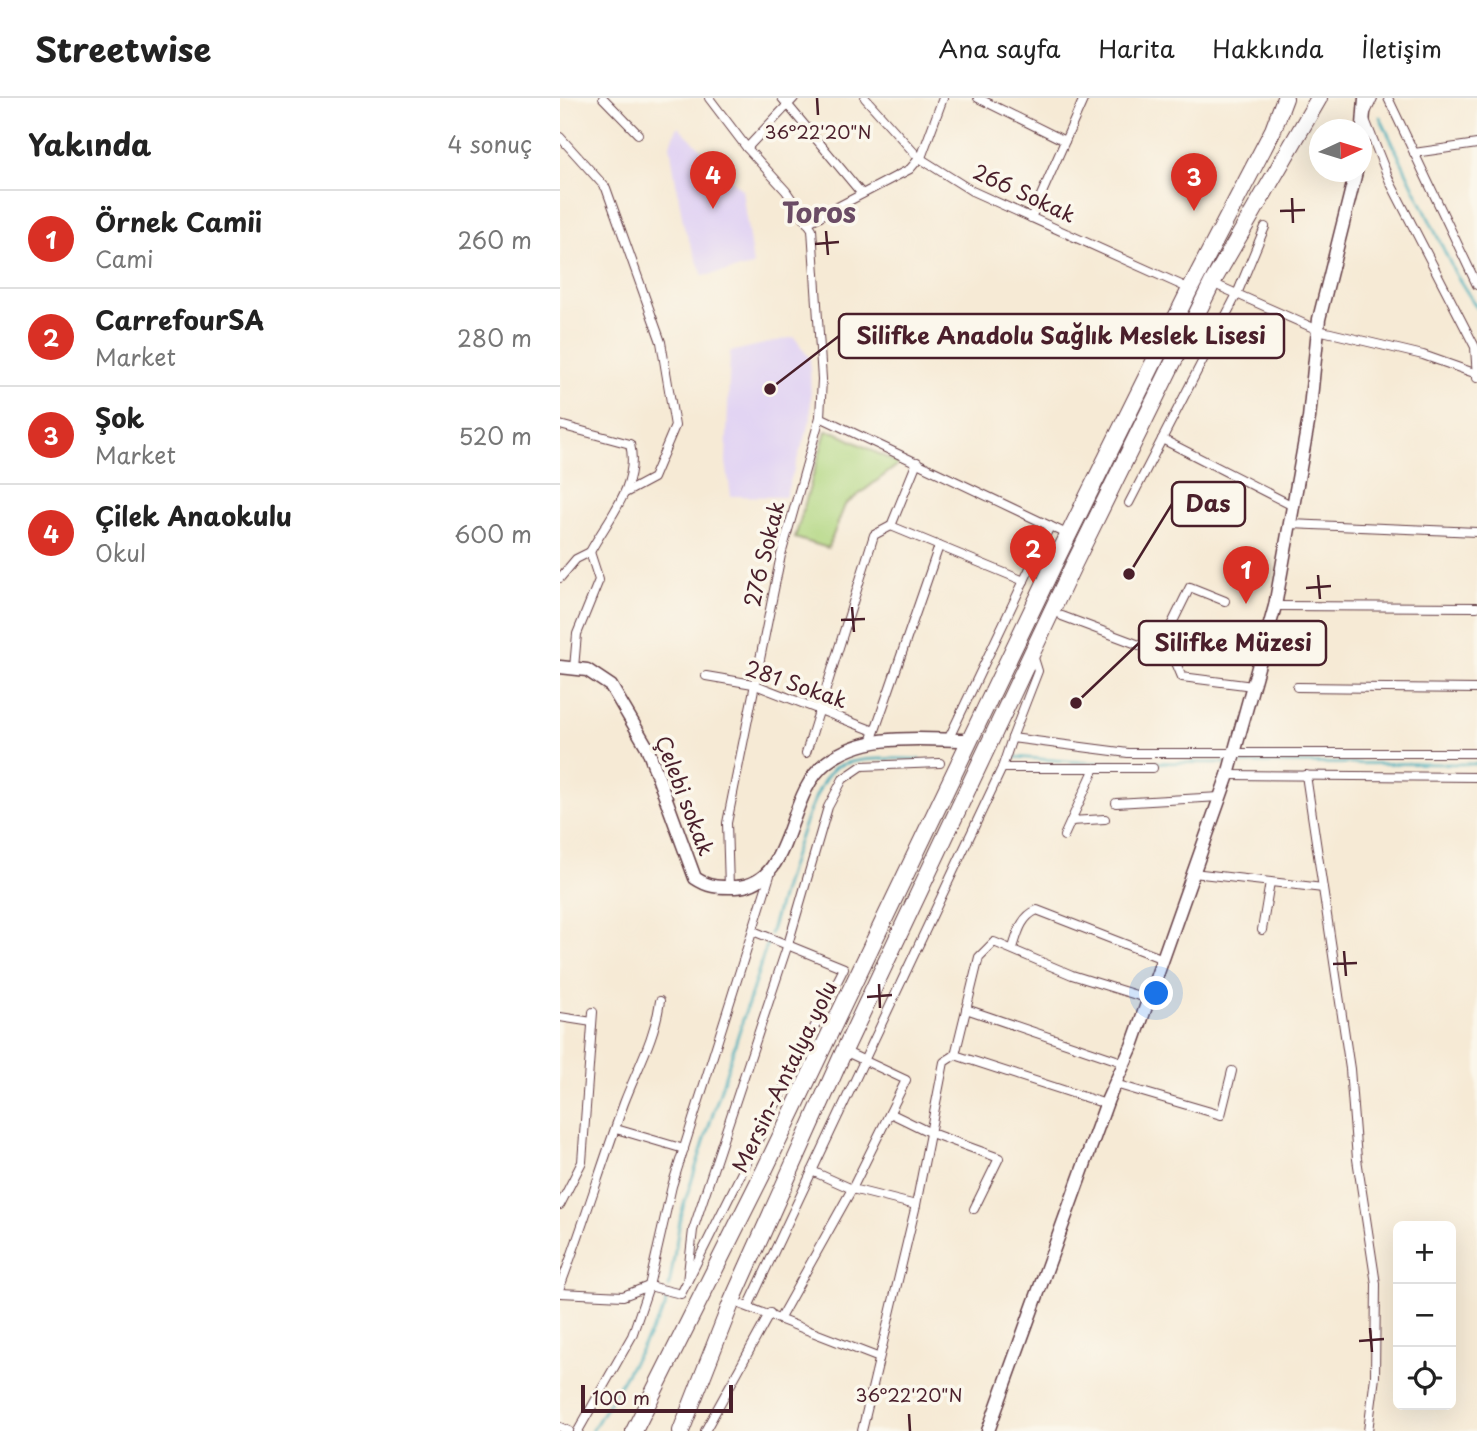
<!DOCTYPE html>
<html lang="tr">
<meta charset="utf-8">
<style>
:root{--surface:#fff;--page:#f2f2f2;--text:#222;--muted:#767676;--line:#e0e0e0;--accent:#d93025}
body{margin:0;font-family:"Playpen Sans",sans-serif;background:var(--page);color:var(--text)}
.controls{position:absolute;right:21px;bottom:21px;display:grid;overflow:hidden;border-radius:10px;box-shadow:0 7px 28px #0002}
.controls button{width:63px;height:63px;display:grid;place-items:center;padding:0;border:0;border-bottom:2px solid var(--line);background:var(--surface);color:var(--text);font:35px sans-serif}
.compass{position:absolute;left:749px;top:21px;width:63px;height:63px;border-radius:50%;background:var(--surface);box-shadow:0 7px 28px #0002;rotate:86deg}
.scale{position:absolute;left:21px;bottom:18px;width:152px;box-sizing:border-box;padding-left:7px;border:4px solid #4a1f2b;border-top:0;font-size:19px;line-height:24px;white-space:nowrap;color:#4a1f2b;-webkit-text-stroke:5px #fbf7ec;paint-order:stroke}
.you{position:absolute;left:597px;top:896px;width:24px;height:24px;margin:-18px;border:5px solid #fff;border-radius:50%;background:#1a73e8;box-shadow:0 0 0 10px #1a73e833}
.badge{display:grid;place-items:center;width:46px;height:46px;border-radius:50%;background:var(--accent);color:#fff;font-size:23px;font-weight:700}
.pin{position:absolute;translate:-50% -58px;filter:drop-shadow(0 2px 4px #0008)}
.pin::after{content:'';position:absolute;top:37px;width:24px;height:21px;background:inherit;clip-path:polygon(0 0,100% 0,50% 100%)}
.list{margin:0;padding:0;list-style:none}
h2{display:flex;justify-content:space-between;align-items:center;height:91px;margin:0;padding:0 28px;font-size:30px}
h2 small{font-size:23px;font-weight:400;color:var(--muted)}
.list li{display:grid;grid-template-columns:46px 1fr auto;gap:21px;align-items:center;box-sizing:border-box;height:98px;padding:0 28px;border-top:2px solid var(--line)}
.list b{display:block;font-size:26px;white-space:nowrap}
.list p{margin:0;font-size:23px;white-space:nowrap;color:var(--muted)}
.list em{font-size:23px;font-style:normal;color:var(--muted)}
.icon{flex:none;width:38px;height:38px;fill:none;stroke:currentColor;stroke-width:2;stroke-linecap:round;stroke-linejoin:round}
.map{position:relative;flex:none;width:917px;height:1333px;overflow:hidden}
header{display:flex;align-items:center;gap:42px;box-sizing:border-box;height:98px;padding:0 35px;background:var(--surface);border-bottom:2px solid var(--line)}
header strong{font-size:33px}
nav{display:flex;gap:38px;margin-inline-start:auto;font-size:24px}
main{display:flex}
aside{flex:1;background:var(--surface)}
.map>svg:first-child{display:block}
.built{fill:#e2d4f3}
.green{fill:#b0d680;stroke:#7d7a56;stroke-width:2}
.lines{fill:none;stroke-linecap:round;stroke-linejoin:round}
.stream{stroke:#3cacba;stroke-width:2.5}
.street-casing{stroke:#643d44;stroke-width:10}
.secondary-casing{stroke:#643d44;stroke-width:15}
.highway-casing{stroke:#643d44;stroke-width:18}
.street{stroke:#fff;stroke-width:8}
.secondary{stroke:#fff;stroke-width:12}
.highway{stroke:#fff;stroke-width:16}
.ticks{fill:none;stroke:#4a1f2b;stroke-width:2.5}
.labels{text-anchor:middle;stroke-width:7;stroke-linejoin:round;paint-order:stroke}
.street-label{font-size:21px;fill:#4a1f2b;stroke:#fbf7ec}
.district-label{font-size:28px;font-weight:bold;fill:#6b4c65;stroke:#fbf7ec}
.ticks-label{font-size:18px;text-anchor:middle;fill:#4a1f2b;stroke:#fbf7ec;stroke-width:7;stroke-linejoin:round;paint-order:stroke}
.leader{fill:none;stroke:#4a1f2b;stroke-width:2.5}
.callout-dot{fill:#4a1f2b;stroke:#fbf7ec;stroke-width:2.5}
.callout{fill:#fbf7ec;stroke:#4a1f2b;stroke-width:2.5}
.callout-label{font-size:23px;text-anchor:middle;font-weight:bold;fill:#4a1f2b}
</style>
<header>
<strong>Streetwise</strong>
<nav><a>Ana sayfa</a><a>Harita</a><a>Hakkında</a><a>İletişim</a></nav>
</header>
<main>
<aside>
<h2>Yakında<small>4 sonuç</small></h2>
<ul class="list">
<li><span class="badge">1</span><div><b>Örnek Camii</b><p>Cami</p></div><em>260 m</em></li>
<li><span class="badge">2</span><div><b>CarrefourSA</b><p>Market</p></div><em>280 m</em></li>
<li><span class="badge">3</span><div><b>Şok</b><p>Market</p></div><em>520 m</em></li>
<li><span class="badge">4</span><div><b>Çilek Anaokulu</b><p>Okul</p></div><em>600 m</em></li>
</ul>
</aside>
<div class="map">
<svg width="917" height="1333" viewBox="0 0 917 1333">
<rect width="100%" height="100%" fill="#fbf7ec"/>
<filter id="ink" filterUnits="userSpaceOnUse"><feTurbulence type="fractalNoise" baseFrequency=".0143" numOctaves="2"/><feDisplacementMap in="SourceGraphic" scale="14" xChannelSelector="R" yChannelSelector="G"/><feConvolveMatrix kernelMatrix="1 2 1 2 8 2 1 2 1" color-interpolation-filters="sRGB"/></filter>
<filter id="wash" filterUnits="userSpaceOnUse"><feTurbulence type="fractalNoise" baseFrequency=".00686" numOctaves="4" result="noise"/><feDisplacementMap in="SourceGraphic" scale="28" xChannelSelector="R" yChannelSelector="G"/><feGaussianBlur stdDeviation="1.57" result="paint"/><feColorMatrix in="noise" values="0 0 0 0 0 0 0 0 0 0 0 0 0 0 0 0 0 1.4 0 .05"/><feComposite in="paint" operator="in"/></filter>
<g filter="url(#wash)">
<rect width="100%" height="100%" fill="#f6ead5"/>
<g class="built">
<polygon points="118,28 182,92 193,168 143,178 124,129 114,73 110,46"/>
<polygon points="234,239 250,261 251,320 225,399 171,398 166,364 170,254"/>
</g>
<polygon class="green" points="266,333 275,334 339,366 285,407 268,450 235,440"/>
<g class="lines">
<g class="stream">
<polyline points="820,19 895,175 917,210"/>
<polyline points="454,659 521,664 669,665"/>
<polyline points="675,665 917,666"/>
<path d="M210 836C220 806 252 678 278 668 302 658 334 661 359 661"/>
<polyline points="109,1189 121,1116 208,843"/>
<polyline points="32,1333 105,1210 107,1196"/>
</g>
</g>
</g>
<g filter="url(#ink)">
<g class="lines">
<g class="street-casing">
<g id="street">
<polyline points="43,0 78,36"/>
<polyline points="149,0 187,50 226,93 252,131 262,281 260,319 221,457 167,725 169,789"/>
<polyline points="222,0 302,96"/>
<polyline points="305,0 358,59 412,93 630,191"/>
<polyline points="418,0 505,43"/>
<polyline points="813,0 804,19 830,84 915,249 917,280"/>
<polyline points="828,0 917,187"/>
<polyline points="0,39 46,90 101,244 115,328 93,380 65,395"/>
<polyline points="187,50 234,0"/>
<polyline points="854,55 917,46"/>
<polyline points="471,120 524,0"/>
<polyline points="247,125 350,71 362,57 383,0"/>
<polyline points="652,185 758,232 863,257 917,276"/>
<polyline points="260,319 509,437"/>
<path d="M0 327 70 346C80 387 49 419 30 454"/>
<polyline points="602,341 733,408"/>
<polyline points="569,405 677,196 705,129"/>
<polyline points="730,426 917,434"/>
<polyline points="331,428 464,483"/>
<polyline points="0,480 16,461 30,454 39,482 17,536 14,570"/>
<polyline points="715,508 917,509"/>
<polyline points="502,518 614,560 622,579 693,588"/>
<polyline points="598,554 630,489 665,503"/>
<polyline points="146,578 193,586 314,633"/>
<polyline points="737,589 917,591"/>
<polyline points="452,640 478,573 473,557"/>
<polyline points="388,642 490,428"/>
<polyline points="311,644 379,448"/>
<polyline points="246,655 314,437 331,428 357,364"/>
<polyline points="442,670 593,670"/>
<polyline points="668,677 917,679"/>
<polyline points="746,677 790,971 797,1061 816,1186 815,1279 808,1333"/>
<polyline points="556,705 660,699"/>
<polyline points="511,723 545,721"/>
<polyline points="504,738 535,670"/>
<polyline points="633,775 763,790"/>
<polyline points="702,832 710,784"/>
<path d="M453 850C458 834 461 819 477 812L603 861"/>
<polyline points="406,911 565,965"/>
<polyline points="0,919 32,924"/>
<polyline points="395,957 546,1006"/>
<polyline points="555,986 661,1017 672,973"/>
<polyline points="330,1015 371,1035 439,1060 414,1111"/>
<polyline points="56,1031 124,1051"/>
<polyline points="252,1073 292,1091 356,1107"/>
<polyline points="0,1107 22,1064 33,914"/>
<polyline points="127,1184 133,1132 229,843 268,709 283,681 302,668 380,665"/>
<path d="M0 1189C23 1128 42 1066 64 1005 77 971 95 940 100 903"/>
<polyline points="0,1195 63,1198 89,1188 121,1196 284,870 193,833"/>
<polyline points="172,1203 317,1259"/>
<polyline points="189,1207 442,670 452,640 568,655 917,655"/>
<polyline points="220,1220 292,1091 346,982 284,953"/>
<polyline points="0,1329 9,1333"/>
<polyline points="18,1333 72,1238 89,1188 112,1088 211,774"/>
<polyline points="145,1333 210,1215"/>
<polyline points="302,1333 356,1107 384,964 395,957 419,859 434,844 512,877 589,901"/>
</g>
</g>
<g class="secondary-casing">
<g id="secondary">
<polyline points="802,41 805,0"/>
<path d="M0 569 27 572 51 588 87 649 135 780C150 790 158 789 175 789 235 787 224 697 267 664 308 633 362 642 411 642"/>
<polyline points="428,1333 548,1001 572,948 668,677 715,508 749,320 759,221 796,74"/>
</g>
</g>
<g class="highway-casing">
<g id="highway">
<polyline points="74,1333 204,1073 494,466 630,191 713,32 725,0"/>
<polyline points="121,1333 172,1203 284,953 513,468 652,185 759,0"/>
</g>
</g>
<use href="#street" class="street"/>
<use href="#secondary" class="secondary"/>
<use href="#highway" class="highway"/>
</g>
</g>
<path class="ticks" d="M257 0 258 17M732 100 733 125M720 113 745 112M266 133 268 157M255 146 279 144M758 477 760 501M746 490 771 488M292 509 294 534M281 522 305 521M784 853 786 878M773 866 797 865M319 886 320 910M307 899 332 897M810 1230 812 1254M799 1243 824 1241M349 1316 350 1333"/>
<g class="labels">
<g class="street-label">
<text transform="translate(464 96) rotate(25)" y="7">266 Sokak</text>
<text transform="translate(205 456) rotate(-76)" y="7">276 Sokak</text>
<text transform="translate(236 587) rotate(19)" y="7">281 Sokak</text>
<text transform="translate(124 698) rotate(69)" y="7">Çelebi sokak</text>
<text transform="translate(225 979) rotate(-64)" y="7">Mersin-Antalya yolu</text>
</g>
<g class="district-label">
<text x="259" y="125">Toros</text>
</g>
</g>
<g class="ticks-label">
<text x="258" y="41">36°22'20"N</text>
<text x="349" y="1304">36°22'20"N</text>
</g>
<path class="leader" d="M210 291L279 238M569 476L612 406M516 605L579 545"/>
<g class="callout-dot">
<circle cx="210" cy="291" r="7"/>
<circle cx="569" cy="476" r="7"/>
<circle cx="516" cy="605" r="7"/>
</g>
<g class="callout">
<rect x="279" y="216" width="445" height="44" rx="7"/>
<rect x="612" y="384" width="73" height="44" rx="7"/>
<rect x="579" y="523" width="187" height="44" rx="7"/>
</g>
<g class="callout-label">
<text x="501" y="246">Silifke Anadolu Sağlık Meslek Lisesi</text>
<text x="648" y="414">Das</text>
<text x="673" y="553">Silifke Müzesi</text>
</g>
</svg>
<div class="controls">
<button>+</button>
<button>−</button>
<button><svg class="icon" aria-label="locate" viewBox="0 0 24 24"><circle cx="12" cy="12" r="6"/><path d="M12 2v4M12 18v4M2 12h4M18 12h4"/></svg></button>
</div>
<svg class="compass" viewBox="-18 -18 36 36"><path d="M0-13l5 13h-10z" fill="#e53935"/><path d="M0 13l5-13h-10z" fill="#767676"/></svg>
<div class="scale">100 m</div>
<div class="you"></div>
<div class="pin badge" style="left:686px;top:506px">1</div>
<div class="pin badge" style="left:473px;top:485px">2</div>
<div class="pin badge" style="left:634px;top:113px">3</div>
<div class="pin badge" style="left:153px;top:111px">4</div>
</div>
</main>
